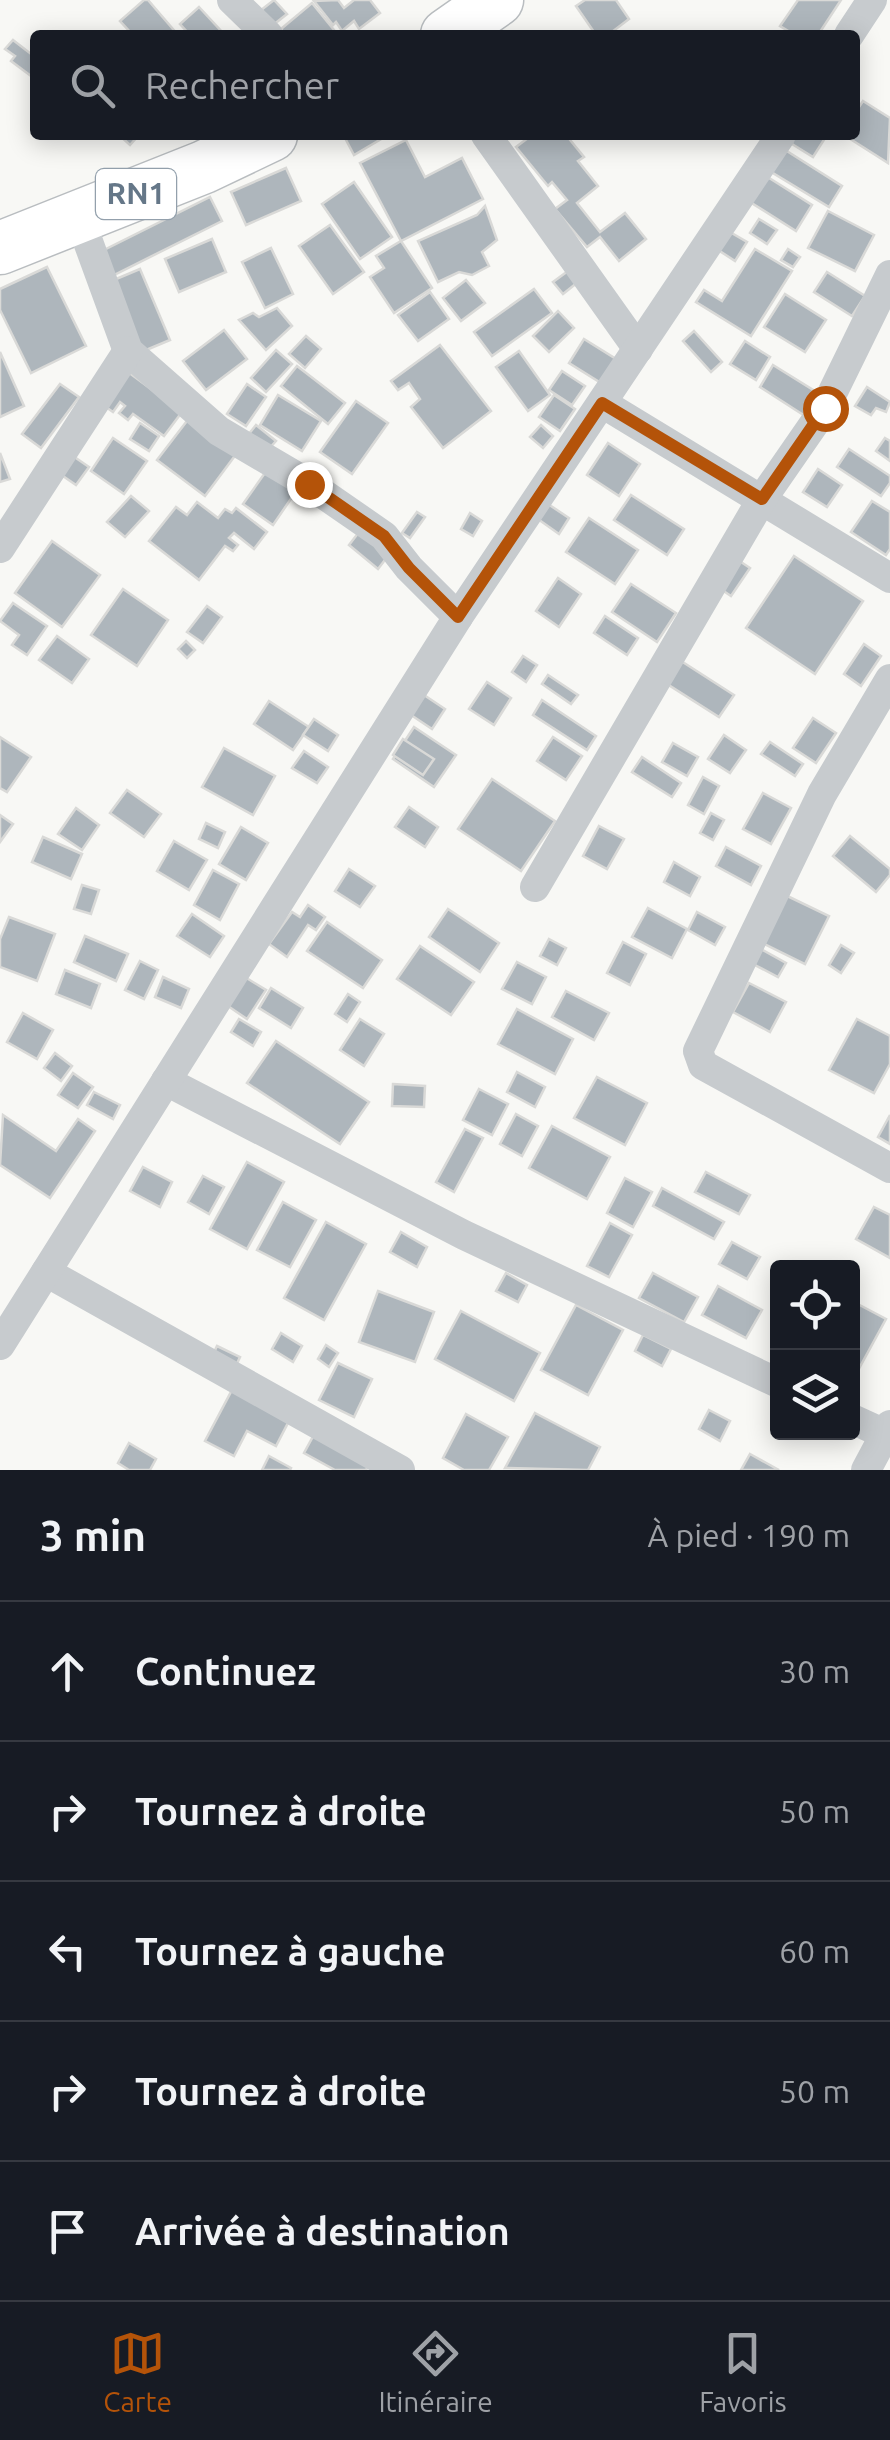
<!DOCTYPE html>
<html lang="fr">
<meta charset="utf-8">
<style>
:root{--surface:#171b24;--page:#242831;--text:#f1f3f6;--muted:#9ea1a6;--line:#363941;--accent:#b45309}
body{margin:0;font-family:Ubuntu,sans-serif;background:var(--page);color:var(--text)}
.controls{position:absolute;right:30px;bottom:30px;display:grid;overflow:hidden;border-radius:10px;box-shadow:0 5px 25px #0003}
.controls button{width:90px;height:90px;display:grid;place-items:center;padding:0;border:0;border-bottom:2px solid var(--line);background:var(--surface);color:var(--text);font:50px sans-serif}
.stop{position:absolute;width:30px;height:30px;margin:-22px;border:8px solid #b45309;border-radius:50%;background:#fff}
.stop.end{background:#b45309;border-color:#fff;box-shadow:0 2px 10px #0008}
.list{margin:0;padding:0;list-style:none}
h2{display:flex;justify-content:space-between;align-items:center;height:130px;margin:0;padding:0 40px;font-size:42px}
h2 small{font-size:32px;font-weight:400;color:var(--muted)}
.list li{display:grid;grid-template-columns:65px 1fr auto;gap:30px;align-items:center;box-sizing:border-box;height:140px;padding:0 40px;border-top:2px solid var(--line)}
.list b{display:block;font-size:38px;white-space:nowrap}
.list em{font-size:32px;font-style:normal;color:var(--muted)}
.icon{flex:none;width:55px;height:55px;fill:none;stroke:currentColor;stroke-width:2;stroke-linecap:round;stroke-linejoin:round}
.map{position:relative;flex:none;width:890px;height:1470px;overflow:hidden}
.search{position:absolute;background:var(--surface);box-shadow:0 5px 25px #0003;left:30px;right:30px;top:30px;height:110px;display:flex;align-items:center;gap:25px;box-sizing:border-box;padding:0 35px;border-radius:10px;color:var(--muted);font-size:38px}
.sheet{height:830px;background:var(--surface)}
nav{display:flex;justify-content:space-around;align-items:center;box-sizing:border-box;height:140px;border-top:2px solid var(--line);background:var(--surface);font-size:28px;color:var(--muted)}
nav a{display:grid;justify-items:center;gap:5px}
nav .on{color:var(--accent)}
.map>svg:first-child{display:block}
.building{fill:#aeb6bc;stroke:#d9d9d7;stroke-width:2.5}
.lines{fill:none;stroke-linecap:round;stroke-linejoin:round}
.trunk-casing{stroke:#b9bdc0;stroke-width:55}
.minor{stroke:#c7cbce;stroke-width:30}
.trunk{stroke:#fff;stroke-width:52}
.route{stroke:#b45309;stroke-width:12}
.labels{text-anchor:middle;stroke-width:10;stroke-linejoin:round;paint-order:stroke}
.shield{fill:#fff;stroke:#93a0ac;stroke-width:2.5}
.shield-label{font-size:30px;font-weight:bold;fill:#657788}
</style>
<div class="map">
<svg width="890" height="1470" viewBox="0 0 890 1470">
<rect width="100%" height="100%" fill="#f8f8f5"/>
<g class="building">
<polygon points="144,0 148,0 178,35 133,35 120,21"/>
<polygon points="274,0 287,14 268,29 256,14"/>
<polygon points="338,0 344,8 354,0 370,0 380,13 359,29 354,21 342,31 336,22 333,25 314,1"/>
<polygon points="585,0 616,0 629,19 608,35 596,35 576,6"/>
<polygon points="798,0 841,0 818,35 795,35 780,26"/>
<polygon points="312,3 334,30 327,35 286,35 281,29"/>
<polygon points="199,7 223,33 221,35 190,35 180,24"/>
<polygon points="13,40 35,57 35,71 31,76 11,61 15,56 5,49"/>
<polygon points="863,101 890,118 888,163 844,135 855,135 855,113"/>
<polygon points="119,135 139,135 130,145"/>
<polygon points="350,135 388,135 354,155 345,138"/>
<polygon points="532,135 566,135 584,157 578,161 598,186 577,203 600,232 625,213 646,239 619,261 600,237 587,247 555,209 567,200 552,182 548,186 516,147"/>
<polygon points="786,135 827,135 813,157 784,139"/>
<polygon points="406,140 425,177 462,158 483,199 401,241 360,163"/>
<polygon points="782,148 842,186 829,207 768,170"/>
<polygon points="286,168 301,201 246,225 231,192"/>
<polygon points="766,176 812,205 796,231 750,202"/>
<polygon points="354,182 392,237 360,259 322,204"/>
<polygon points="210,197 222,221 114,275 102,251"/>
<polygon points="485,206 497,240 482,252 489,266 472,275 459,272 438,282 418,241 477,215"/>
<polygon points="828,211 874,235 855,271 808,248"/>
<polygon points="759,219 777,230 767,244 750,233"/>
<polygon points="330,225 364,272 333,294 299,246"/>
<polygon points="723,228 747,242 735,261 712,246"/>
<polygon points="212,239 226,272 179,292 165,259"/>
<polygon points="401,241 432,288 394,313 370,277 384,268 376,256"/>
<polygon points="271,248 293,294 265,308 242,262"/>
<polygon points="755,249 792,271 751,336 696,302 704,290 722,301"/>
<polygon points="788,249 800,257 793,267 781,260"/>
<polygon points="47,267 86,346 31,373 0,310 0,289"/>
<polygon points="140,269 170,340 139,353 109,282"/>
<polygon points="568,271 578,282 563,294 553,282"/>
<polygon points="827,272 865,296 852,316 814,292"/>
<polygon points="466,280 485,303 461,321 443,298"/>
<polygon points="534,289 552,313 492,356 474,332"/>
<polygon points="430,292 449,319 418,341 398,315"/>
<polygon points="785,294 826,320 805,352 764,327"/>
<polygon points="277,308 292,326 266,350 239,320 253,313 259,317"/>
<polygon points="558,311 574,328 549,352 533,336"/>
<polygon points="224,330 247,359 206,390 183,361"/>
<polygon points="694,331 722,362 711,372 683,341"/>
<polygon points="306,336 321,349 305,368 289,354"/>
<polygon points="584,339 616,359 601,383 569,363"/>
<polygon points="745,341 770,357 756,380 730,364"/>
<polygon points="440,345 491,411 443,448 411,407 420,399 409,383 398,390 391,381"/>
<polygon points="276,350 292,364 266,392 251,378"/>
<polygon points="519,351 550,395 528,411 496,367"/>
<polygon points="0,352 24,406 0,417"/>
<polygon points="773,365 818,393 805,416 760,387"/>
<polygon points="297,366 345,403 328,424 281,386"/>
<polygon points="562,371 585,386 572,405 549,390"/>
<polygon points="128,372 182,412 164,436 133,414 128,420 119,413 125,406 120,402 113,412 103,405"/>
<polygon points="60,384 79,397 41,448 22,434"/>
<polygon points="247,384 266,397 246,426 227,414"/>
<polygon points="867,387 890,402 886,412 876,408 871,415 855,406"/>
<polygon points="278,395 321,421 302,451 260,425"/>
<polygon points="554,395 575,409 560,431 539,417"/>
<polygon points="356,401 388,423 352,474 320,452"/>
<polygon points="190,417 237,453 205,496 157,460"/>
<polygon points="140,423 159,436 149,451 130,439"/>
<polygon points="256,425 276,441 267,451 248,435"/>
<polygon points="541,425 553,436 543,448 530,437"/>
<polygon points="113,438 147,461 124,494 91,471"/>
<polygon points="885,438 890,441 890,461 876,451"/>
<polygon points="608,443 640,464 619,496 587,475"/>
<polygon points="849,449 890,476 890,483 881,496 837,467"/>
<polygon points="0,453 10,479 0,482"/>
<polygon points="73,456 89,467 76,485 60,474"/>
<polygon points="818,469 842,485 827,507 803,492"/>
<polygon points="267,470 297,490 273,525 243,504"/>
<polygon points="631,495 684,529 667,555 614,520"/>
<polygon points="131,496 149,511 125,537 107,522"/>
<polygon points="872,501 890,512 890,549 886,555 851,532"/>
<polygon points="197,502 218,518 225,509 232,513 236,508 267,532 254,549 234,533 229,538 238,545 233,551 225,546 199,580 149,541 176,507 187,515"/>
<polygon points="545,502 569,518 559,534 535,517"/>
<polygon points="417,512 425,517 410,538 402,533"/>
<polygon points="470,513 482,521 473,536 461,529"/>
<polygon points="589,518 638,550 615,584 566,552"/>
<polygon points="359,532 388,556 378,569 349,545"/>
<polygon points="52,541 100,575 62,627 15,593"/>
<polygon points="794,556 863,601 815,674 746,628"/>
<polygon points="735,558 750,568 731,596 716,586"/>
<polygon points="558,578 581,594 559,627 536,611"/>
<polygon points="631,584 676,613 657,642 612,612"/>
<polygon points="123,589 168,620 137,666 91,635"/>
<polygon points="13,603 47,626 27,655 12,645 19,635 0,621"/>
<polygon points="207,606 222,617 203,643 187,632"/>
<polygon points="605,616 638,638 627,655 594,633"/>
<polygon points="57,636 89,659 72,683 39,660"/>
<polygon points="186,641 195,650 187,658 178,649"/>
<polygon points="864,644 881,656 861,686 844,674"/>
<polygon points="523,656 537,665 526,682 512,672"/>
<polygon points="678,659 734,695 719,717 664,682"/>
<polygon points="548,675 578,695 571,704 542,684"/>
<polygon points="487,682 511,698 494,725 469,709"/>
<polygon points="424,695 445,709 432,729 411,715"/>
<polygon points="542,700 596,736 587,750 533,715"/>
<polygon points="269,701 309,727 293,750 254,724"/>
<polygon points="813,718 836,733 816,763 793,748"/>
<polygon points="314,719 338,735 328,751 303,735"/>
<polygon points="414,727 456,755 434,787 393,759"/>
<polygon points="724,735 746,750 730,773 708,759"/>
<polygon points="0,737 31,757 7,792 0,788"/>
<polygon points="553,737 582,756 566,780 537,761"/>
<polygon points="403,739 434,759 423,775 393,755"/>
<polygon points="770,742 803,764 795,776 761,754"/>
<polygon points="673,743 698,757 687,776 662,762"/>
<polygon points="224,748 275,776 253,815 202,787"/>
<polygon points="304,751 328,767 317,783 292,768"/>
<polygon points="642,757 681,783 672,797 632,772"/>
<polygon points="703,777 719,786 704,814 688,805"/>
<polygon points="492,779 555,821 521,871 458,829"/>
<polygon points="127,790 161,814 144,837 110,813"/>
<polygon points="763,793 791,808 771,844 743,829"/>
<polygon points="409,807 438,827 425,847 395,827"/>
<polygon points="76,808 99,825 82,850 58,834"/>
<polygon points="711,813 724,820 713,840 700,833"/>
<polygon points="0,815 13,824 0,842"/>
<polygon points="206,823 225,832 218,848 199,839"/>
<polygon points="599,826 624,839 607,869 583,856"/>
<polygon points="241,827 268,843 246,880 219,864"/>
<polygon points="850,836 890,869 890,875 876,892 833,856"/>
<polygon points="43,837 82,854 71,879 32,862"/>
<polygon points="174,841 207,860 189,890 157,871"/>
<polygon points="726,847 761,866 751,885 716,866"/>
<polygon points="674,862 700,877 690,896 664,882"/>
<polygon points="349,869 375,886 360,907 335,891"/>
<polygon points="213,870 239,884 220,920 194,905"/>
<polygon points="82,885 99,890 91,914 74,909"/>
<polygon points="779,892 829,916 805,964 756,940"/>
<polygon points="308,905 325,917 316,930 308,925 287,957 269,944 292,912 300,917"/>
<polygon points="648,908 687,929 672,958 632,937"/>
<polygon points="448,909 499,943 480,972 429,937"/>
<polygon points="697,912 725,927 715,945 688,930"/>
<polygon points="192,914 224,936 210,957 177,936"/>
<polygon points="9,917 55,934 37,981 0,967 0,939"/>
<polygon points="327,922 382,960 363,988 307,951"/>
<polygon points="85,936 128,954 116,981 74,962"/>
<polygon points="549,939 566,948 557,965 540,956"/>
<polygon points="623,942 646,954 630,985 607,973"/>
<polygon points="841,945 854,953 841,973 829,965"/>
<polygon points="420,946 474,982 451,1015 397,979"/>
<polygon points="759,948 786,963 778,977 751,963"/>
<polygon points="140,961 158,970 144,999 125,990"/>
<polygon points="517,962 546,977 532,1004 502,989"/>
<polygon points="65,970 100,984 91,1008 56,994"/>
<polygon points="240,974 266,990 247,1019 222,1002"/>
<polygon points="163,977 189,989 181,1008 155,997"/>
<polygon points="749,983 786,1002 770,1032 733,1012"/>
<polygon points="271,988 303,1008 291,1028 259,1008"/>
<polygon points="566,991 609,1013 594,1040 552,1017"/>
<polygon points="348,994 360,1002 347,1022 335,1014"/>
<polygon points="517,1009 573,1039 555,1074 498,1044"/>
<polygon points="23,1013 53,1030 37,1059 7,1042"/>
<polygon points="239,1019 261,1032 253,1046 231,1032"/>
<polygon points="360,1019 384,1034 364,1066 340,1050"/>
<polygon points="857,1019 890,1036 890,1064 874,1093 829,1070"/>
<polygon points="276,1041 369,1102 340,1144 247,1083"/>
<polygon points="55,1053 72,1066 61,1081 44,1068"/>
<polygon points="517,1072 545,1087 535,1107 507,1092"/>
<polygon points="73,1073 93,1087 78,1108 58,1095"/>
<polygon points="597,1077 647,1103 625,1145 574,1118"/>
<polygon points="393,1084 425,1086 424,1107 392,1106"/>
<polygon points="479,1089 508,1104 492,1135 463,1120"/>
<polygon points="94,1092 120,1105 113,1119 87,1105"/>
<polygon points="516,1114 538,1126 522,1156 500,1144"/>
<polygon points="3,1115 56,1151 78,1119 95,1131 50,1198 0,1165"/>
<polygon points="890,1115 890,1144 878,1137"/>
<polygon points="552,1126 610,1157 587,1199 529,1168"/>
<polygon points="465,1129 483,1138 454,1192 436,1182"/>
<polygon points="247,1162 284,1182 247,1249 210,1229"/>
<polygon points="143,1167 172,1182 160,1207 130,1191"/>
<polygon points="706,1172 750,1195 739,1214 695,1192"/>
<polygon points="203,1176 224,1187 209,1214 188,1202"/>
<polygon points="625,1178 652,1192 633,1227 607,1213"/>
<polygon points="662,1188 724,1222 714,1239 653,1206"/>
<polygon points="283,1202 316,1220 290,1267 257,1250"/>
<polygon points="874,1207 890,1215 890,1258 856,1239"/>
<polygon points="326,1222 366,1244 324,1320 284,1298"/>
<polygon points="610,1223 632,1235 609,1277 587,1266"/>
<polygon points="401,1232 427,1247 417,1267 390,1252"/>
<polygon points="732,1242 760,1257 747,1279 719,1264"/>
<polygon points="506,1273 527,1285 518,1302 496,1291"/>
<polygon points="653,1273 698,1297 684,1322 639,1298"/>
<polygon points="718,1286 762,1310 746,1338 702,1315"/>
<polygon points="378,1291 434,1312 415,1362 359,1342"/>
<polygon points="852,1301 886,1319 856,1374 852,1372"/>
<polygon points="576,1305 623,1330 588,1395 541,1370"/>
<polygon points="461,1311 540,1353 514,1401 435,1359"/>
<polygon points="281,1333 302,1346 293,1362 272,1349"/>
<polygon points="643,1335 671,1349 662,1366 635,1351"/>
<polygon points="326,1345 338,1353 329,1367 318,1359"/>
<polygon points="217,1346 240,1357 233,1372 210,1361"/>
<polygon points="338,1363 372,1379 354,1417 319,1400"/>
<polygon points="232,1390 290,1419 276,1446 247,1431 234,1456 205,1441"/>
<polygon points="709,1410 730,1421 720,1441 699,1429"/>
<polygon points="535,1413 600,1447 588,1470 505,1468"/>
<polygon points="466,1414 508,1437 489,1470 464,1470 443,1458"/>
<polygon points="316,1431 371,1461 366,1470 335,1470 304,1453"/>
<polygon points="129,1443 156,1459 150,1470 129,1470 118,1463"/>
<polygon points="750,1454 779,1470 741,1470"/>
<polygon points="269,1456 291,1468 290,1470 262,1470"/>
</g>
<g class="lines">
<g class="trunk-casing">
<g id="trunk">
<polyline points="447,35 497,0"/>
<polyline points="0,248 204,167 271,135"/>
</g>
</g>
<g class="minor">
<polyline points="232,0 268,35"/>
<polyline points="849,35 872,0"/>
<polyline points="486,135 638,349"/>
<polyline points="79,217 128,351 219,431 309,484 384,536 409,568 458,617"/>
<polyline points="602,403 890,578"/>
<polyline points="0,548 128,351"/>
<polyline points="890,679 822,794 698,1051 703,1065 890,1168"/>
<polyline points="535,887 762,499 825,408 890,275"/>
<polyline points="166,1081 464,1235 778,1383"/>
<polyline points="46,1272 400,1470"/>
<polyline points="0,1345 458,617 781,135"/>
<polyline points="852,1419 885,1434"/>
<polyline points="866,1470 890,1425"/>
</g>
<use href="#trunk" class="trunk"/>
</g>
<g class="lines">
<polyline class="route" points="309,484 384,536 409,568 458,617 602,403 762,499 825,408"/>
</g>
<g class="labels">
<rect class="shield" x="96" y="169" width="80" height="50" rx="8"/>
<g class="shield-label">
<text x="136" y="204">RN1</text>
</g>
</g>
</svg>
<div class="controls">
<button><svg class="icon" aria-label="locate" viewBox="0 0 24 24"><circle cx="12" cy="12" r="6"/><path d="M12 2v4M12 18v4M2 12h4M18 12h4"/></svg></button>
<button><svg class="icon" aria-label="layers" viewBox="0 0 24 24"><path d="M12 4l9 5-9 5-9-5zM3 14l9 5 9-5"/></svg></button>
</div>
<div class="stop" style="left:825px;top:408px"></div>
<div class="stop end" style="left:309px;top:484px"></div>
<div class="search"><svg class="icon" aria-label="search" viewBox="0 0 24 24"><circle cx="10" cy="10" r="6"/><path d="M15 15l6 6"/></svg>Rechercher</div>
</div>
<section class="sheet">
<h2>3 min<small>À pied · 190 m</small></h2>
<ul class="list">
<li><svg class="icon" aria-label="ahead" viewBox="0 0 24 24"><path d="M12 20V5M6 11l6-6 6 6"/></svg><div><b>Continuez</b></div><em>30 m</em></li>
<li><svg class="icon" aria-label="right" viewBox="0 0 24 24"><path d="M7 20v-9h11M14 6l5 5-5 5"/></svg><div><b>Tournez à droite</b></div><em>50 m</em></li>
<li><svg class="icon" aria-label="left" viewBox="0 0 24 24"><path d="M17 20v-9H6M10 6l-5 5 5 5"/></svg><div><b>Tournez à gauche</b></div><em>60 m</em></li>
<li><svg class="icon" aria-label="right" viewBox="0 0 24 24"><path d="M7 20v-9h11M14 6l5 5-5 5"/></svg><div><b>Tournez à droite</b></div><em>50 m</em></li>
<li><svg class="icon" aria-label="arrive" viewBox="0 0 24 24"><path d="M6 21V4h12l-3 4 3 4H6"/></svg><div><b>Arrivée à destination</b></div></li>
</ul>
</section>
<nav>
<a class="on"><svg class="icon" aria-label="map" viewBox="0 0 24 24"><path d="M3 6l6-2 6 2 6-2v14l-6 2-6-2-6 2zM9 4v14M15 6v14"/></svg>Carte</a>
<a><svg class="icon" aria-label="directions" viewBox="0 0 24 24"><path d="M12 3l9 9-9 9-9-9zM9 14v-3h6M13 9l2 2-2 2"/></svg>Itinéraire</a>
<a><svg class="icon" aria-label="saved" viewBox="0 0 24 24"><path d="M7 4h10v16l-5-4-5 4z"/></svg>Favoris</a>
</nav>
